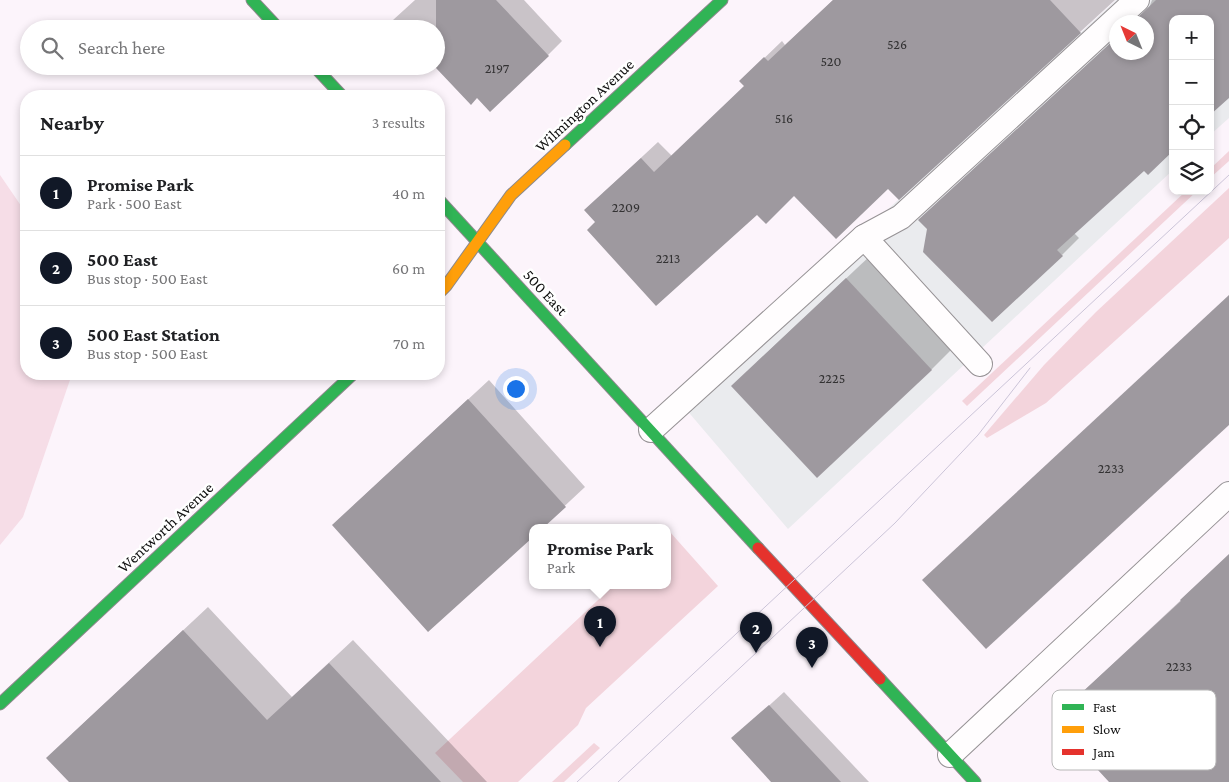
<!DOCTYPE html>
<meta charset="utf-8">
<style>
:root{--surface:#fff;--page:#f2f2f2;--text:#202124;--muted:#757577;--line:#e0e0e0;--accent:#111827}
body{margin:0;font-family:"Crimson Pro",serif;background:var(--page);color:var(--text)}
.controls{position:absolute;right:15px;top:15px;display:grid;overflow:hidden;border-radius:10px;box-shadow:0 2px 8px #0003}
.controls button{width:45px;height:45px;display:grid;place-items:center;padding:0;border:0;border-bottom:1px solid var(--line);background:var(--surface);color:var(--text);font:25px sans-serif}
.compass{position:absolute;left:1109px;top:15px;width:45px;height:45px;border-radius:50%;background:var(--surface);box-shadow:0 2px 8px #0003;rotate:317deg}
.you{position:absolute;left:515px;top:388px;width:18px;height:18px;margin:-12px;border:4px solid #fff;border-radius:50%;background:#1a73e8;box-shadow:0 0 0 8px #1a73e833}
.badge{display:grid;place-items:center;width:32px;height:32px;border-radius:50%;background:var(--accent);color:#fff;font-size:16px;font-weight:700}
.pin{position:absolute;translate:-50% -41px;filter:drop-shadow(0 1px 2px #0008)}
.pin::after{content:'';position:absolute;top:26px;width:18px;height:15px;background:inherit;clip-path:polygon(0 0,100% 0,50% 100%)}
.popup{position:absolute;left:529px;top:524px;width:142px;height:65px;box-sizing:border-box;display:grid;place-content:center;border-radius:10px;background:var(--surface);filter:drop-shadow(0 1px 4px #0005);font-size:16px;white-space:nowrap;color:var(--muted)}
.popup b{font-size:19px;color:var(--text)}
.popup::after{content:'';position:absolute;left:50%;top:100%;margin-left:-10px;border:10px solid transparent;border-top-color:var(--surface)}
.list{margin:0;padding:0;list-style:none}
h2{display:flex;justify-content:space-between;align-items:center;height:65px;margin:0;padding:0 20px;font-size:21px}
h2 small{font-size:16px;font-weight:400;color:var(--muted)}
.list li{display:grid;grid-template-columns:32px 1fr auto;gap:15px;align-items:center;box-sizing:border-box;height:75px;padding:0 20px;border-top:1px solid var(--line)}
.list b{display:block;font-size:19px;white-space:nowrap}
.list p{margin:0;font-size:16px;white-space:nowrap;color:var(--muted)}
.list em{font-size:16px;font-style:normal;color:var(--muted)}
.icon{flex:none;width:28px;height:28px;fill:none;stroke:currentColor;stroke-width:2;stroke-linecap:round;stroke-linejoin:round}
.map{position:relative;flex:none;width:1229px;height:782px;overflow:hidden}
.search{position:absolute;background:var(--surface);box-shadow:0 2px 8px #0003;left:20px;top:20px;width:425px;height:55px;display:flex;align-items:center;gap:12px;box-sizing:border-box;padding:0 18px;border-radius:28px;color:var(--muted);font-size:19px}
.panel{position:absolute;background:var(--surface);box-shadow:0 2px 8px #0003;left:20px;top:90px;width:425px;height:290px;border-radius:20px}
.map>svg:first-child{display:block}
.industrial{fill:#eaebee;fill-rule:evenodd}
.green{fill:#f3d4dc}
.pitch{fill:#f6dde7}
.shadow{fill:#0003}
.building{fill:#9e999f}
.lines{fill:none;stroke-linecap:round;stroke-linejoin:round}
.lane-casing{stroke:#969295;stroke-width:26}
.fast-casing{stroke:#8c898c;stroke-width:13}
.slow-casing{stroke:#8c898c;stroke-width:13}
.jam-casing{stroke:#8c898c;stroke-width:13}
.lane{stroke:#fffdfe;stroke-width:24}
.fast{stroke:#30b455;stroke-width:11}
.slow{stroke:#ff9f0a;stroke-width:11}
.jam{stroke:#e5322d;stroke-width:11}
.tram{stroke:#cbc4d8;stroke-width:1}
.labels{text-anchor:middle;stroke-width:5;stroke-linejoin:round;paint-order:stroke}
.number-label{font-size:14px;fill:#333233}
.street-label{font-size:16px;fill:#0f0f0f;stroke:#fff}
.key{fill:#fff;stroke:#b7b7b7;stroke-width:1}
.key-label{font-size:14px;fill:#0f0f0f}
</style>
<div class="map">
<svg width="1229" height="782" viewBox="0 0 1229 782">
<rect width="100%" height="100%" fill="#fcf4fb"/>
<path class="industrial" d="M1116 0H1229V118L1210 135V19H1173V170L788 529 679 401ZM1116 22H1146V52H1116Z"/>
<g class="green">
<polygon points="1229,151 1229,161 1210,178 1210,169"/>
<polygon points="1229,188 1229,238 1046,403 987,438 984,435 1044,365 1096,312"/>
<polygon points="1186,191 1197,191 967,406 962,401"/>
<polygon points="670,532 718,586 586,708 578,725 518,782 463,782 435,753 613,586 668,586 668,534"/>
<polygon points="594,743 600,748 564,782 552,782"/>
</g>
<polygon class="pitch" points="0,175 26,213 26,374 72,374 23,517 0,545"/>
<g class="shadow">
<polygon points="415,0 524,0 562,41 548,55 436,29 401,29 393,20"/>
<polygon points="833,0 1115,0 899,198 888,187 794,195 757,213 597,222 603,193 658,142 672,156 745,86 758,64 782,41 785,45"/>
<polygon points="1152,0 1229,0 1229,96 1210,19 1173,19 1144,169 1074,233 1079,238 1062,255 937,203 1116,38 1116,52 1146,52 1146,22 1133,22 1149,8"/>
<polygon points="871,255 955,346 931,370 757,362"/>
<polygon points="489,380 585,487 541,528 532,528 532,536 428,631 354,505"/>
<polygon points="1229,555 1229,782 1112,782 1053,720"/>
<polygon points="208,607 292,697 353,640 487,782 71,782 72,734"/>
<polygon points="784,692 869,782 772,782 732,739"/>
</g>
<g class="building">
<polygon points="436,0 496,0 549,56 490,112 477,98 471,105 436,68"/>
<polygon points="833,0 1050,0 1081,33 899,200 888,189 836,239 794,196 766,224 757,215 656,306 587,230 595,222 584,210 641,158 654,172 744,86 739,81 764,57 768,61"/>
<polygon points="1156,0 1229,0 1229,98 1210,115 1210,19 1173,19 1173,151 1148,175 1144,171 1057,250 1063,256 992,322 923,252 927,229 918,220 1116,38 1116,52 1146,52 1146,22 1133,22"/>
<polygon points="846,278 932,370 817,478 731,386"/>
<polygon points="1229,295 1229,425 986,649 922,580"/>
<polygon points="468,399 566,507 543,528 532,528 532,538 428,632 332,525"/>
<polygon points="1229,554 1229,782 1109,782 1052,720 1181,601 1180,600"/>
<polygon points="183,630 267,720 329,663 441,782 69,782 46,758"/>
<polygon points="769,705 841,782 771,782 731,738"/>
</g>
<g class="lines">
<g class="lane-casing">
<g id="lane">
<polyline points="864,237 901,217 1137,0"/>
<polyline points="651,430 864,237 980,364"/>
<polyline points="950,755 1229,494"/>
</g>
</g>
<g class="fast-casing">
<g id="fast">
<polyline points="252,0 279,29"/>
<polyline points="314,66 342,96"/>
<polyline points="565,145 722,0"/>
<polyline points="439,200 758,548"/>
<polyline points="880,679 975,782"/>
<polyline points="0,704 353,374"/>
</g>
</g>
<g class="slow-casing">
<polyline id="slow" points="439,293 446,286 511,195 565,145"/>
</g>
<g class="jam-casing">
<polyline id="jam" points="758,548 880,679"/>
</g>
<use href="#lane" class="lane"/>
<use href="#fast" class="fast"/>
<use href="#slow" class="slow"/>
<use href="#jam" class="jam"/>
<g class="tram">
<polyline points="577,782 1229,175"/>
<polyline points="618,782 895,523 978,435 1030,368"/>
</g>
</g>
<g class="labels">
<g class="number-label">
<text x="897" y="49">526</text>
<text x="831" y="66">520</text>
<text x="497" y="73">2197</text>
<text x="784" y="123">516</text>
<text x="626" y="212">2209</text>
<text x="668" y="263">2213</text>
<text x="832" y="383">2225</text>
<text x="1111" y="473">2233</text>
<text x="1179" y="671">2233</text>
</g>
<g class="street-label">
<text transform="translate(584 105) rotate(-43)" y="6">Wilmington Avenue</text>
<text transform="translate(546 292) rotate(47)" y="6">500 East</text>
<text transform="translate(165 527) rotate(-43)" y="6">Wentworth Avenue</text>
</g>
</g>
<rect x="1052" y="690" width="164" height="80" rx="8" class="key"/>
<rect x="1062" y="704" width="22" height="6" fill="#30b455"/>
<rect x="1062" y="726" width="22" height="7" fill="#ff9f0a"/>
<rect x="1062" y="749" width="22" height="6" fill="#e5322d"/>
<g class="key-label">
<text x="1093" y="712">Fast</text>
<text x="1093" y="734">Slow</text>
<text x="1093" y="757">Jam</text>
</g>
</svg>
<div class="controls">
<button>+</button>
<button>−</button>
<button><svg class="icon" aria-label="locate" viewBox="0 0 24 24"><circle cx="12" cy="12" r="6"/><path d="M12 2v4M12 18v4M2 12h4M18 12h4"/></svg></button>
<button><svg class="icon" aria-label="layers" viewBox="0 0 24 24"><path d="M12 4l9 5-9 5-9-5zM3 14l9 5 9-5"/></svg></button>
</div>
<svg class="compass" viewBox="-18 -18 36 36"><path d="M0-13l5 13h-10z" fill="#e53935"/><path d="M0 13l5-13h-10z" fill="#757577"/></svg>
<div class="you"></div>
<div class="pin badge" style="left:600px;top:647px">1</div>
<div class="popup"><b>Promise Park</b>Park</div>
<div class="pin badge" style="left:756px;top:653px">2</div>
<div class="pin badge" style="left:812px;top:668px">3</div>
<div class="search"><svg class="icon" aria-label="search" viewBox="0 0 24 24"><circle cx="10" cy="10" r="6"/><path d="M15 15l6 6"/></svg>Search here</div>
<section class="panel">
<h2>Nearby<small>3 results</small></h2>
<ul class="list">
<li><span class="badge">1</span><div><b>Promise Park</b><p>Park · 500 East</p></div><em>40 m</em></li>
<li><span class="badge">2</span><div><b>500 East</b><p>Bus stop · 500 East</p></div><em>60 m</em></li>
<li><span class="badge">3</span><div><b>500 East Station</b><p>Bus stop · 500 East</p></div><em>70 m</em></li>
</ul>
</section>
</div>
